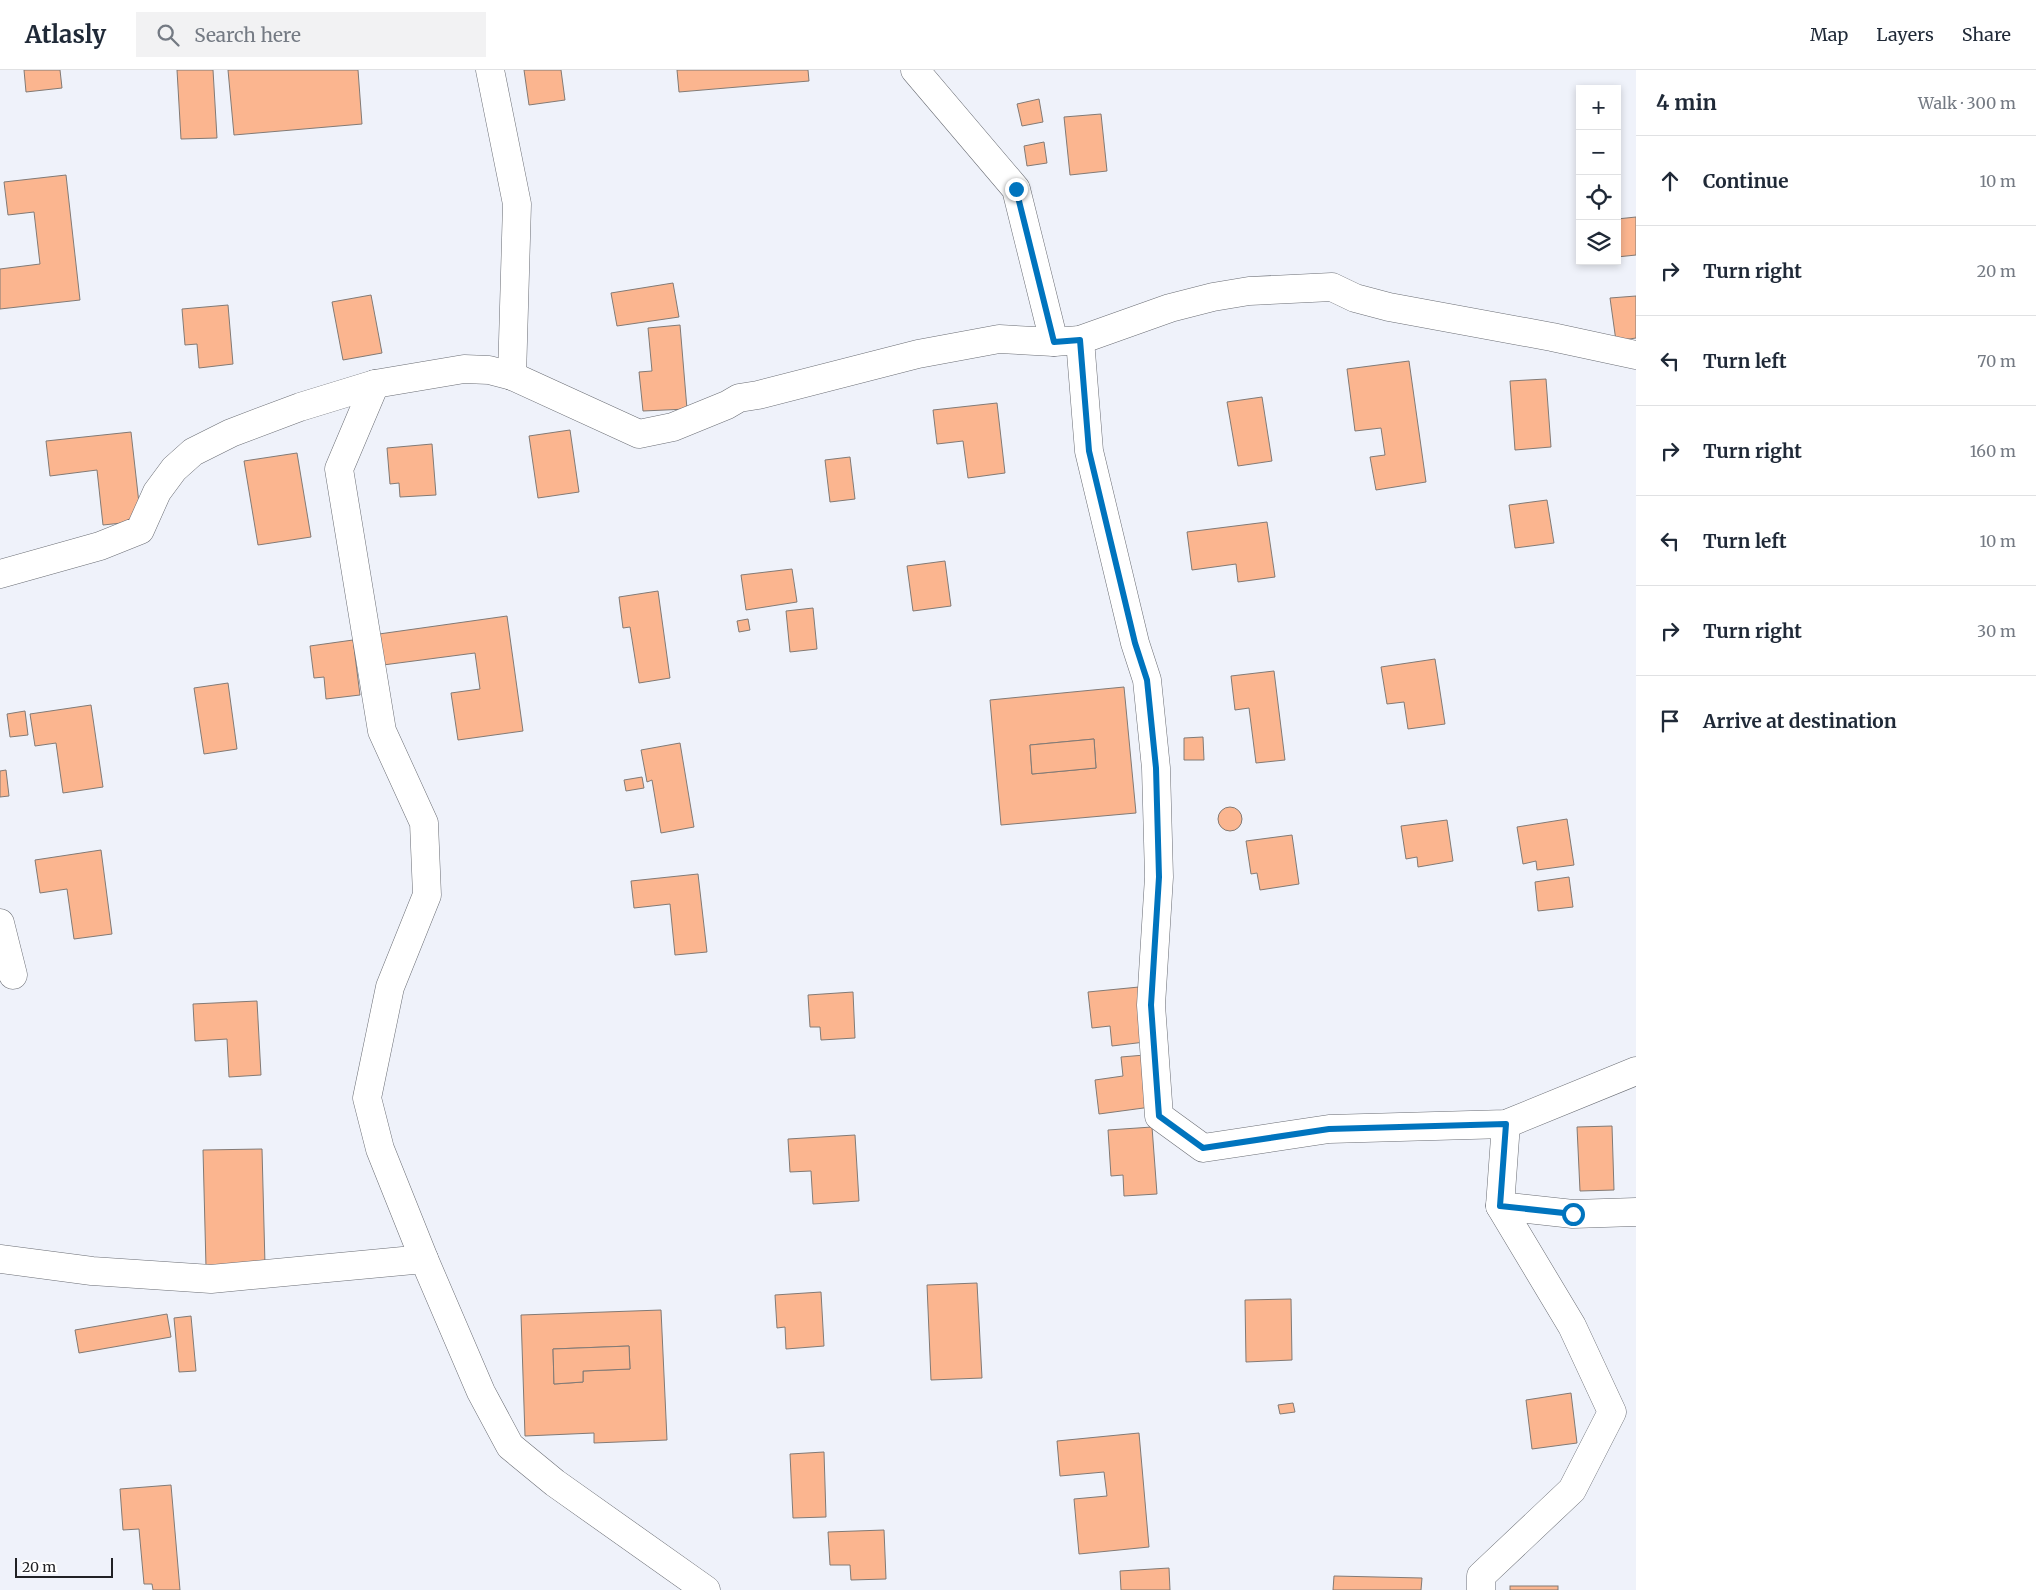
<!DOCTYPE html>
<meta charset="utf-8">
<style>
:root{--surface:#fff;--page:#f2f2f3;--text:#1f2937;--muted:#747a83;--line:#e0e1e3}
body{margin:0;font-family:Merriweather,serif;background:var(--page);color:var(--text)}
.controls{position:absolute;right:15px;top:15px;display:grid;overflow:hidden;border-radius:0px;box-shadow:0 2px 8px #0003}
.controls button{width:45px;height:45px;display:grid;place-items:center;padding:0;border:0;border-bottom:1px solid var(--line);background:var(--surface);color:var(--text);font:25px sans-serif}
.scale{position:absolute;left:15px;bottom:12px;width:98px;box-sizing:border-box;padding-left:5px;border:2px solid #202124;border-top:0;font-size:14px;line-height:18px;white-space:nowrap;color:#202124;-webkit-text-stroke:4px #fff;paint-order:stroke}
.stop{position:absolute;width:15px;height:15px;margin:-11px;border:4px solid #0074be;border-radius:50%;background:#fff}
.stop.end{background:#0074be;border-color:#fff;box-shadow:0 1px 5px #0008}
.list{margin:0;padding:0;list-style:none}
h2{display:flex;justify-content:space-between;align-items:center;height:65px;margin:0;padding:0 20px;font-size:21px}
h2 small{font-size:16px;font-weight:400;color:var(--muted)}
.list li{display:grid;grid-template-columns:32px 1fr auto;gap:15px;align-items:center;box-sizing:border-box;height:90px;padding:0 20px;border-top:1px solid var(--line)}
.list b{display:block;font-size:19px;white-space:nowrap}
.list em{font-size:16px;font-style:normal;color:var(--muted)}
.icon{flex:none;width:28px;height:28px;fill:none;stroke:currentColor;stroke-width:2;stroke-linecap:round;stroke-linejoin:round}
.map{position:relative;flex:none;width:1636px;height:1520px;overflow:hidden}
header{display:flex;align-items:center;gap:30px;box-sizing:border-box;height:70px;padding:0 25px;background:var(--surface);border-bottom:1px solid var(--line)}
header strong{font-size:24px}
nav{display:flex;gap:28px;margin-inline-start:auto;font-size:18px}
.search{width:350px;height:45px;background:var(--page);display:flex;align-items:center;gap:12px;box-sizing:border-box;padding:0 18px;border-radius:0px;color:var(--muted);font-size:19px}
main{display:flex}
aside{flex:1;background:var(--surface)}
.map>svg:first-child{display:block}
.building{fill:#fbb58f;stroke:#827a75;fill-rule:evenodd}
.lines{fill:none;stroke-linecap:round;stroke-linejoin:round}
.street-casing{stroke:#6a6d74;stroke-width:29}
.street{stroke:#fff;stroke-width:28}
.route{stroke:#0074be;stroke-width:6}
</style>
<header>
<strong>Atlasly</strong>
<div class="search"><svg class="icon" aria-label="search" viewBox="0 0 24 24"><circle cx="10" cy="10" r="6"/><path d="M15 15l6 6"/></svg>Search here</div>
<nav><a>Map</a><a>Layers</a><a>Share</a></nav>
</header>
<main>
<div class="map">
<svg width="1636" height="1520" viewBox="0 0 1636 1520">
<rect width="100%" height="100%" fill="#eff2fa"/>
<g class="building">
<polygon points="24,0 60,0 62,18 26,22"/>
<polygon points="177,0 213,0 217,68 181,69"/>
<polygon points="228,0 358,0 362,54 234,65"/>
<polygon points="524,0 561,0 565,30 529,35"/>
<polygon points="677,0 808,0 809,11 679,22"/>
<polygon points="1039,29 1043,52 1022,56 1017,34"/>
<polygon points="1101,44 1107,101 1070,105 1064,47"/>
<polygon points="1044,72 1047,93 1027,96 1024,76"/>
<polygon points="66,105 80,230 0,239 0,199 40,194 34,142 8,145 4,112"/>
<polygon points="1636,147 1636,185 1617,187 1617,149"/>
<polygon points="673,213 679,247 617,256 611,223"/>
<polygon points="371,225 382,283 343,290 332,232"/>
<polygon points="1636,226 1636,268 1616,271 1610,228"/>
<polygon points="228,235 233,294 199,298 197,274 185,275 182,239"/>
<polygon points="680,255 687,339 643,341 639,302 652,301 648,258"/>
<polygon points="1409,291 1426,412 1376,420 1370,387 1385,385 1381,358 1355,361 1347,299"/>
<polygon points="1546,309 1551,377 1515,380 1510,311"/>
<polygon points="1262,327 1272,391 1238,396 1227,332"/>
<polygon points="997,333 1005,403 968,408 963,371 937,374 933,340"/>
<polygon points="570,360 579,422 538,428 529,366"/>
<polygon points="131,362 141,451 103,455 97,400 50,406 46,371"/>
<polygon points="432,374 436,425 400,427 399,413 390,414 387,378"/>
<polygon points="297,383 311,467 258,475 244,391"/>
<polygon points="850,387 855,429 830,432 825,390"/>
<polygon points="1547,430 1554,473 1515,478 1509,435"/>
<polygon points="1267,452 1275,507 1238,512 1236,494 1192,500 1187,462"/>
<polygon points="945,491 951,536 913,541 907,496"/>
<polygon points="792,499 797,532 746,540 741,505"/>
<polygon points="658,521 670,608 639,613 630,557 623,558 619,527"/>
<polygon points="813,538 817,579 790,582 786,541"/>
<polygon points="507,546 523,661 458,670 451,623 480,619 475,583 383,595 379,564"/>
<polygon points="748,549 750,560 739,562 737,551"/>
<polygon points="353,570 360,625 326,629 324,607 314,608 310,576"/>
<polygon points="1435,589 1445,654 1408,659 1404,632 1387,634 1381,597"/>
<polygon points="1274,601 1285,690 1256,693 1249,638 1235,640 1231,606"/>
<polygon points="228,613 237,679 204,684 194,618"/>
<path d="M1124 617 1136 743 1001 755 990 630ZM1094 669 1096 698 1032 704 1030 675Z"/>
<polygon points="91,635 103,717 63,723 56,673 35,676 30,644"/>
<polygon points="25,641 28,665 10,667 7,644"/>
<polygon points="1203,667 1204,690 1184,690 1184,668"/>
<polygon points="1094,669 1096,698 1032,704 1030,675"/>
<polygon points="680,673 694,757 661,763 652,710 647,712 641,680"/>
<polygon points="6,700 9,726 0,727 0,701"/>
<polygon points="642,707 644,718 626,721 624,710"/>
<circle cx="1230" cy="749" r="12"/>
<polygon points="1567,749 1574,795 1537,800 1536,791 1523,794 1517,757"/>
<polygon points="1447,750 1453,791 1418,797 1417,787 1406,789 1401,756"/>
<polygon points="1292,765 1299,814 1260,820 1257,803 1251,804 1246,771"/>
<polygon points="101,780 112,864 74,869 67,819 40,823 35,790"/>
<polygon points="698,804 707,882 675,885 670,834 634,838 631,811"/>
<polygon points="1569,807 1573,837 1538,841 1535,812"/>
<polygon points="1139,917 1145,972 1112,976 1110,956 1092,958 1088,922"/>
<polygon points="853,922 855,968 821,970 820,957 810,957 808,925"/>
<polygon points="257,931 261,1005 229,1007 227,969 195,971 193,934"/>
<polygon points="1145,985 1151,1037 1099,1044 1095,1010 1123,1006 1121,987"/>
<polygon points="1612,1056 1614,1120 1580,1121 1577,1057"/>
<polygon points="1152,1057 1157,1124 1124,1126 1123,1105 1111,1106 1108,1060"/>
<polygon points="855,1065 859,1131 813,1134 811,1101 790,1102 788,1069"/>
<polygon points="262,1079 265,1195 206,1197 203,1080"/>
<polygon points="977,1213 982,1308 931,1310 927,1215"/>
<polygon points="821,1222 824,1276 786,1279 785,1257 777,1258 775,1225"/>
<polygon points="1291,1229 1292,1290 1246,1292 1245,1230"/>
<path d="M661 1240 667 1370 594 1373V1363L525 1366 521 1245ZM629 1276 630 1299 583 1301V1312L554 1314 553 1279Z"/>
<polygon points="167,1244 171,1267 79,1283 75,1260"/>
<polygon points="191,1246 196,1301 179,1302 174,1248"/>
<polygon points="629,1276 630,1299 583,1301 583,1312 554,1314 553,1279"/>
<polygon points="1571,1323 1577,1373 1532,1379 1526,1330"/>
<polygon points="1293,1333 1295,1342 1280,1344 1278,1335"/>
<polygon points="1139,1363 1149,1477 1079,1484 1074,1429 1107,1426 1104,1402 1060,1406 1057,1371"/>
<polygon points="824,1382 826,1447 793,1448 790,1384"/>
<polygon points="171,1415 180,1520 153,1520 152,1514 144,1514 139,1459 123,1460 120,1419"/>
<polygon points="884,1460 886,1509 851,1510 850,1495 830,1495 828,1462"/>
<polygon points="1169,1498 1170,1520 1121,1520 1120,1501"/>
<polygon points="1334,1506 1422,1508 1421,1520 1333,1520"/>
<rect x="1510" y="1516" width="48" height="4"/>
</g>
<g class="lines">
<g class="street-casing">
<g id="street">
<polyline points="490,0 517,134 512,306"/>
<polyline points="915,0 1016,119 1054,272"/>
<polyline points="1080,270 1089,381 1135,573 1147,610 1156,698 1159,807 1151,935 1159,1046 1203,1078 1329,1059 1506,1054 1636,1001"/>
<polyline points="375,314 339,399 382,661 424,753 427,825 390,917 367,1028 380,1079 424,1189"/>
<polyline points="0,504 100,476 140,460 157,422 174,399 193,382 231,363 300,337 375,314 464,299 489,300 512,306 639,364 673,357 727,335 739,328 758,325 918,284 999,269 1054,272 1080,270 1170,238 1213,227 1249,221 1332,217 1355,228 1389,237 1552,267 1636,285"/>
<polyline points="0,853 13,905"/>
<polyline points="1500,1136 1573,1144 1636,1142"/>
<polyline points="0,1189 92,1201 211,1209 424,1189 481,1322 510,1376 555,1413 706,1520"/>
<polyline points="1481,1520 1481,1506 1572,1420 1612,1342 1572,1256 1500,1136 1506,1054"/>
</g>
</g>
<use href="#street" class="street"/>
</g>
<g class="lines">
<polyline class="route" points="1016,119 1054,272 1080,270 1089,381 1135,573 1147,610 1156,698 1159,807 1151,935 1159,1046 1203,1078 1329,1059 1506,1054 1500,1136 1573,1144"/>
</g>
</svg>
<div class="controls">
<button>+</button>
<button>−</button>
<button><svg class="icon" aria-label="locate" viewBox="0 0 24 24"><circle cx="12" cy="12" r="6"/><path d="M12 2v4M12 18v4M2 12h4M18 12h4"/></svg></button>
<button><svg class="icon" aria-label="layers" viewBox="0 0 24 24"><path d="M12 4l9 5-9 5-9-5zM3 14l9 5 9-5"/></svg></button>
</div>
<div class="scale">20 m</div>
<div class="stop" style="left:1573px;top:1144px"></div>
<div class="stop end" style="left:1016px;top:119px"></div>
</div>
<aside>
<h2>4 min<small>Walk · 300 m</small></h2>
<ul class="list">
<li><svg class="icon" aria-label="ahead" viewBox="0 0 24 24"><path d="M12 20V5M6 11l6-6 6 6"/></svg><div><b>Continue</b></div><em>10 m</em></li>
<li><svg class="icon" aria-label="right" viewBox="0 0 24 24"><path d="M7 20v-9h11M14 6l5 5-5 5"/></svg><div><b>Turn right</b></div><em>20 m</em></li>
<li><svg class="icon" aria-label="left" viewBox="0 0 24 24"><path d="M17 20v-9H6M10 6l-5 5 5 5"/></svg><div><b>Turn left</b></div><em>70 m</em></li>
<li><svg class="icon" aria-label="right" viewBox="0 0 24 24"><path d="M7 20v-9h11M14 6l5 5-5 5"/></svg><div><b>Turn right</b></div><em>160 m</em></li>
<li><svg class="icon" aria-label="left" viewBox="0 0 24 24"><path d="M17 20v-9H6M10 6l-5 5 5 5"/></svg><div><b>Turn left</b></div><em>10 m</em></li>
<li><svg class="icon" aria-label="right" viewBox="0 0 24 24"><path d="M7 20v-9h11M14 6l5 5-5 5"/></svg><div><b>Turn right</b></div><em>30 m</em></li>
<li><svg class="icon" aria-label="arrive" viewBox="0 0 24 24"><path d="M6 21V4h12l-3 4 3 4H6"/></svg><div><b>Arrive at destination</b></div></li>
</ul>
</aside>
</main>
